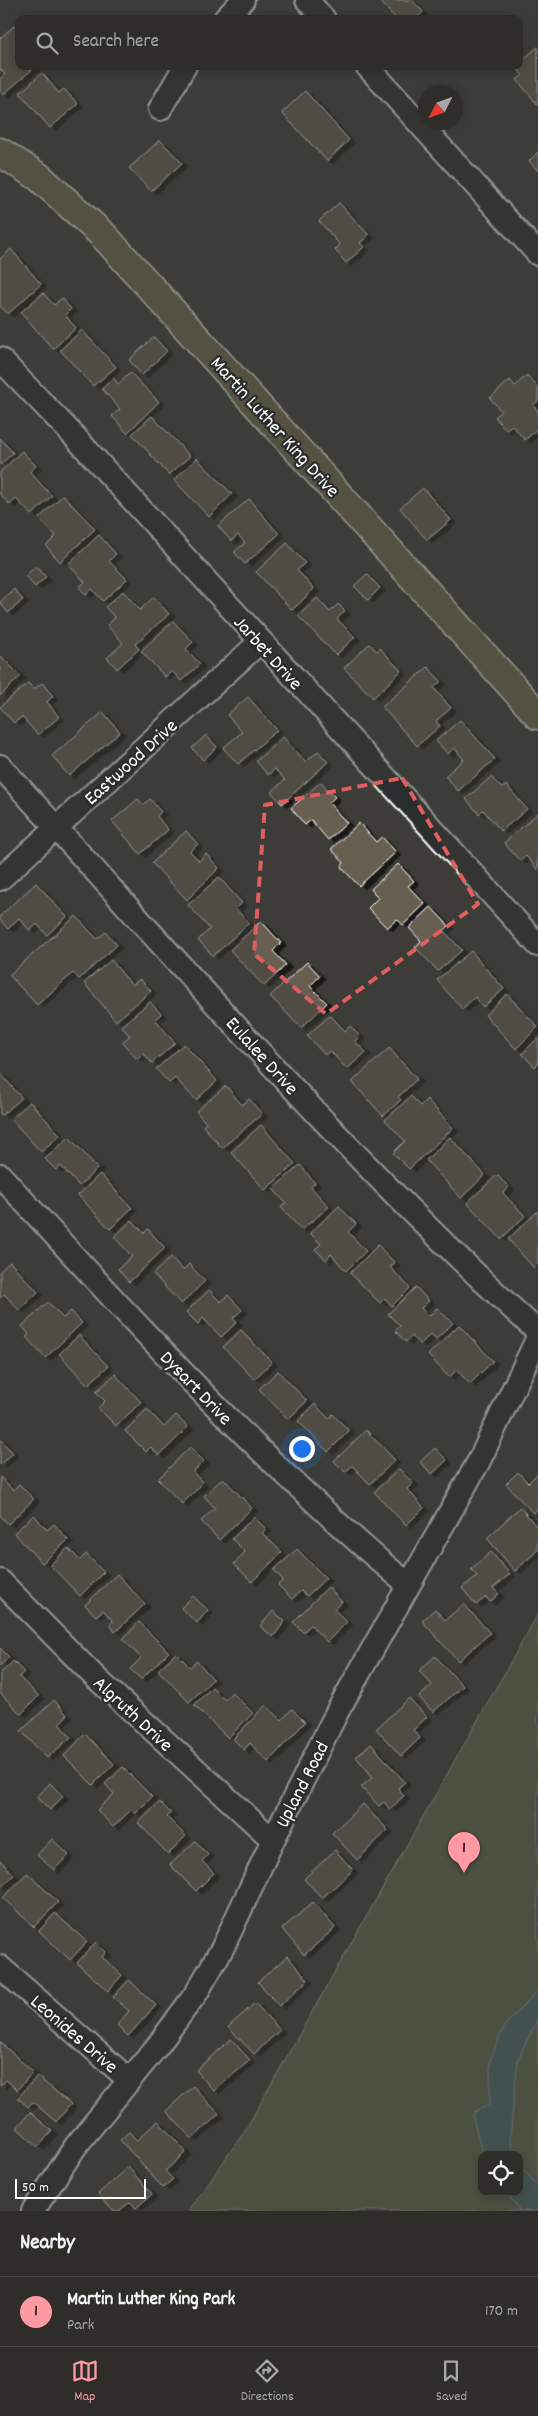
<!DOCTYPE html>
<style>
:root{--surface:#2e2d2a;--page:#363532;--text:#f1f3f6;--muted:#a7a8a8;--line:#494947;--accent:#ff9aa2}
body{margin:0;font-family:Dekko,sans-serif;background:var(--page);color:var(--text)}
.controls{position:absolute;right:15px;bottom:15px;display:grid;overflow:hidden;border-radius:10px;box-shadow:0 2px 8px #0003}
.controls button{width:45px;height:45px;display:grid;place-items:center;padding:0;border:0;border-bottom:1px solid var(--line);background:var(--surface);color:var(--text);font:25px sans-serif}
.compass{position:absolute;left:418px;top:85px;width:45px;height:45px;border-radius:50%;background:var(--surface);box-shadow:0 2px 8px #0003;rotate:228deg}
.scale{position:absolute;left:15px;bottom:12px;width:131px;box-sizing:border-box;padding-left:5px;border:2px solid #fff;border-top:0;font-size:14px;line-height:18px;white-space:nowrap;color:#fff;-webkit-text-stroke:4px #2a2d2e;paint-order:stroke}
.you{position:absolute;left:301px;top:1448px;width:18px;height:18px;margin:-12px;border:4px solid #fff;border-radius:50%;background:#1a73e8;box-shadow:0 0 0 8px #1a73e833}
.badge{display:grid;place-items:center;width:32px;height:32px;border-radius:50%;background:var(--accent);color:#111;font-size:16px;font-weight:700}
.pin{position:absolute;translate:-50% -41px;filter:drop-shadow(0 1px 2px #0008)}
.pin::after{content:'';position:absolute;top:26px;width:18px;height:15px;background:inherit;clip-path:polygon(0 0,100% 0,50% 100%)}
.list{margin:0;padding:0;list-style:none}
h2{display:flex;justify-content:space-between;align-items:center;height:65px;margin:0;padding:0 20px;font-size:21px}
h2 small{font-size:16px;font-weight:400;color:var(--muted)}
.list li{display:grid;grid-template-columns:32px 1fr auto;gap:15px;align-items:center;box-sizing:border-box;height:70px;padding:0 20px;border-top:1px solid var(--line)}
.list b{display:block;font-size:19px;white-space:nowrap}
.list p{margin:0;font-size:16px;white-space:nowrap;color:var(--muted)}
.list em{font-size:16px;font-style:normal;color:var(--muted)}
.icon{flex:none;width:28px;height:28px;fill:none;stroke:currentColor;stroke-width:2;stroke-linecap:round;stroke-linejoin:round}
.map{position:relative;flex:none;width:538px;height:2211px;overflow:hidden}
.search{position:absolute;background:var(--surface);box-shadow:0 2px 8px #0003;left:15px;right:15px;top:15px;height:55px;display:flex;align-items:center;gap:12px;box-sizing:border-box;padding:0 18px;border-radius:10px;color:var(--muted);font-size:19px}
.sheet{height:135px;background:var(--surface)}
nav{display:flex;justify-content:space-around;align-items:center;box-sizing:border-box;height:70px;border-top:1px solid var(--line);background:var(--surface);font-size:14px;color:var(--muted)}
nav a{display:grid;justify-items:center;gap:2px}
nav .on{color:var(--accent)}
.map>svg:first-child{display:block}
.green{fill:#60674d;stroke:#b0b3a6;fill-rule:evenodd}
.water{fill:#4b6a6d;stroke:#93a6a7}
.building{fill:#695f51;stroke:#fff;filter:url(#shadow)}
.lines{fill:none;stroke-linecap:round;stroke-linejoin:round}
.minor-casing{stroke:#fff;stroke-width:26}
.major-casing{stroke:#fff;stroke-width:31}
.minor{stroke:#2a2d2e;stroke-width:22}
.major{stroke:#726c4b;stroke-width:28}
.marked{fill:none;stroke:#e05e5e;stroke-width:4;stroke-dasharray:10 6;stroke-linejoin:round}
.labels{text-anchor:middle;stroke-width:4.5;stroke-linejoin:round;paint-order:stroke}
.street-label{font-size:20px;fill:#fff;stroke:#2a2d2e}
</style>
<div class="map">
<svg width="538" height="2211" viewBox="0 0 538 2211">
<defs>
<filter id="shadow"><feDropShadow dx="5.5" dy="3" stdDeviation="0" flood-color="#0009"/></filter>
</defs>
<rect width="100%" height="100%" fill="#3d3c38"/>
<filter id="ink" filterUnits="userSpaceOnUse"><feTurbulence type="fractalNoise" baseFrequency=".02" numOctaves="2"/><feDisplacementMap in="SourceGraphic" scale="10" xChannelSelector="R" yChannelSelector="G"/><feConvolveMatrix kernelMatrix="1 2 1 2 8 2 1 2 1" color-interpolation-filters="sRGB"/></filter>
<g filter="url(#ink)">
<path class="green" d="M538 1614V2211H189L244 2132ZM482 2155H519V2192H482Z"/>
<g class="water">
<polygon points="538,1990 538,2018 518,2059 510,2138 514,2155 483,2155 473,2118 474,2112 490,2104 490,2061 496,2045 505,2025"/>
<polygon points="519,2165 538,2186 538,2211 520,2211 507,2192 519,2192"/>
</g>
<g class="building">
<polygon points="379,0 412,0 423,12 416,19 396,19"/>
<polygon points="14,26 19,30 19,66 36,66 3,95 0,91 0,79 5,74 0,69 0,38"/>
<polygon points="538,47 538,105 517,80 523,75 515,66 519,66 519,63"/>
<polygon points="42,73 59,93 64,89 78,104 50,128 20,93"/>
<polygon points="305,91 349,140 327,161 282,113"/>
<polygon points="160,140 182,163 151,191 129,168"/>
<polygon points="538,152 538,171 529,161"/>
<polygon points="339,203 369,235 360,243 364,247 346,263 335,250 340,245 319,221"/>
<polygon points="11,249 41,284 8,314 0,306 0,259"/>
<polygon points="43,293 54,305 62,298 71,309 65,315 76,328 53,349 21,312"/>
<polygon points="82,330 116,367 93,386 60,350"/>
<polygon points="154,337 167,351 142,375 129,360"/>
<polygon points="130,372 159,402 127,433 112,416 120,409 102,389 113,378 118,384"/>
<polygon points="527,375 538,387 538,401 533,405 538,411 538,428 525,440 512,425 506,430 495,417 501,411 490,398 510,380 515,386"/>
<polygon points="152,416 190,456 169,475 132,434"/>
<polygon points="0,438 13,453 0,465"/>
<polygon points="22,451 36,466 30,472 52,496 32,515 16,499 10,505 0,494 0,472"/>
<polygon points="197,458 232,494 209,517 174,480"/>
<polygon points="423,488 451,520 427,540 400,508"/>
<polygon points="63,495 95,529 60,562 46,546 56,536 39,518"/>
<polygon points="249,499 279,534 245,564 234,552 245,543 238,535 231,541 218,526"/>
<polygon points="99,535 116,554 109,561 127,579 103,601 92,589 86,595 79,587 85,582 68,564"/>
<polygon points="287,543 305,563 297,570 314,589 292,610 256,572"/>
<polygon points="36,566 46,577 35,587 25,576"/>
<polygon points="367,574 380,588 368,600 354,586"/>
<polygon points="14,589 23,600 8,613 0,602"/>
<polygon points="123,591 140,610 154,597 169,614 135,644 139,649 117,669 107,658 123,643 107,625 115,618 105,607"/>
<polygon points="317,598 330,612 338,604 345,611 337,619 355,637 336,655 298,616"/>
<polygon points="173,621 193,642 186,649 200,664 181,681 172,671 165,677 141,651"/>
<polygon points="369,644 377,651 380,648 401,671 373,698 344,668"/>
<polygon points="1,656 21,676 0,696 0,657"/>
<polygon points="428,667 441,681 434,688 451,708 436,721 440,726 417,746 382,707"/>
<polygon points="28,683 34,689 42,683 53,696 47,702 59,717 38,735 22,717 14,723 0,707"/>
<polygon points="248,697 277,730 238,764 223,748 242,732 227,715"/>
<polygon points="103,712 120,732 69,776 52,756"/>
<polygon points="460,720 495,759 458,791 445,776 464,759 454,748 448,754 436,741"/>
<polygon points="206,735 217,747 203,760 192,748"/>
<polygon points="283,737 306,762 318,751 328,762 282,804 271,792 285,780 275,769 268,775 256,761"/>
<polygon points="491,777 502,788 506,785 527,809 501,831 483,810 479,814 466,799"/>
<polygon points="321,782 335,797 329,803 347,823 328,840 311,820 305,825 291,808"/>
<polygon points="138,799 143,805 150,799 161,812 157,816 168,830 140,854 112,821"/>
<polygon points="538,813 538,870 526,856 520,861 504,843"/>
<polygon points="359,823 376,842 382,837 396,852 359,886 341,867 344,863 331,849"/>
<polygon points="186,831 198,844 190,851 199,861 206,854 219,868 187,900 152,863"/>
<polygon points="398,864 414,881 408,886 425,904 403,925 397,919 387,928 368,908 378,898 371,889"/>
<polygon points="219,877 242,903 236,909 249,923 213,956 198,940 210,929 188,905"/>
<polygon points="36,883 67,917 47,935 37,924 30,931 19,918 8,929 0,920 0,916"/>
<polygon points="431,907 449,926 444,931 462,950 438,971 415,947 421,941 409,928"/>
<polygon points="76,916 97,939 106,932 117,945 79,979 73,973 37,1005 9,975"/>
<polygon points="261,921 281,943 273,951 286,965 264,986 230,950"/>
<polygon points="471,951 504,989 483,1007 475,997 462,1009 437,980"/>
<polygon points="111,960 132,985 140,979 151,991 116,1021 84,983"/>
<polygon points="307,962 320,976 310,986 327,1003 301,1028 270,996"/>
<polygon points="507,994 538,1027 516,1049 485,1015"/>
<polygon points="150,1002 161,1014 155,1019 175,1043 152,1063 144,1054 137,1059 122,1042 130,1036 121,1026"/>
<polygon points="330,1015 345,1031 350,1026 360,1036 355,1041 366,1052 347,1069 330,1051 325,1055 307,1036"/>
<polygon points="538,1038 538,1064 535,1067 522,1054"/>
<polygon points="184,1044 217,1081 196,1100 175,1078 169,1083 156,1069"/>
<polygon points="389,1048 417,1079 398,1097 401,1100 383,1116 352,1082"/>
<polygon points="0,1073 22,1098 2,1115 0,1114"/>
<polygon points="226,1086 242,1105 249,1099 262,1114 222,1148 203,1126 206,1123 196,1111"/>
<polygon points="411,1096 420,1106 427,1099 453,1128 409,1169 393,1153 405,1141 385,1120"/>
<polygon points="30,1102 60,1135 41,1152 11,1119"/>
<polygon points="261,1125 295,1164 265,1190 231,1152"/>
<polygon points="69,1137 98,1168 79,1186 61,1166 56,1170 45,1159"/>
<polygon points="450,1137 485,1175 461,1198 426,1160"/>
<polygon points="300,1165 315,1183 311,1187 329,1207 301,1230 281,1207 286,1203 273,1189"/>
<polygon points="100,1174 132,1208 110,1229 78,1195"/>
<polygon points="497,1175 509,1187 503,1193 525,1216 501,1239 467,1203"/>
<polygon points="339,1206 356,1224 348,1232 366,1251 346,1271 331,1254 326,1260 315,1249 321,1244 310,1233"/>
<polygon points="538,1211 538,1264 534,1268 508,1239"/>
<polygon points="132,1220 144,1233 148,1229 165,1248 129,1282 118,1269 132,1256 114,1237"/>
<polygon points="378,1245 395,1263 390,1267 410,1288 392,1306 385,1298 380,1303 350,1273"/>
<polygon points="171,1257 183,1270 189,1264 205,1281 181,1304 153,1274"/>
<polygon points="10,1262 38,1292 19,1310 4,1294 0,1298 0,1271"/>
<polygon points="416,1287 429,1301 421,1308 429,1316 437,1308 453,1323 436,1339 431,1334 420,1345 412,1336 406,1342 395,1331 400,1326 388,1314"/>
<polygon points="209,1290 221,1302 228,1295 242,1310 233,1318 237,1322 221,1337 203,1318 198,1324 186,1312"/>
<polygon points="48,1302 63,1318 71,1311 82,1323 45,1358 26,1337 29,1334 22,1326"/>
<polygon points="459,1325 493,1361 470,1384 457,1370 449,1377 428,1355"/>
<polygon points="241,1330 272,1362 254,1379 223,1347"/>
<polygon points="79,1335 108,1366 88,1385 59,1354"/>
<polygon points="278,1371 307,1401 288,1419 259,1389"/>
<polygon points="115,1374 141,1402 116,1426 98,1408 105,1401 96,1392"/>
<polygon points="315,1404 329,1419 333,1414 349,1431 328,1452 298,1421"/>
<polygon points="147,1409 164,1427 176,1415 188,1427 159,1456 151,1447 146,1452 125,1431"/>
<polygon points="366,1430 395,1460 370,1484 352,1466 345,1472 334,1461"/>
<polygon points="0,1439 13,1453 0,1465"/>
<polygon points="190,1447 204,1461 193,1472 203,1483 182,1504 158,1479"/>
<polygon points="435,1448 447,1460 432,1474 420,1462"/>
<polygon points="399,1469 413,1483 407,1489 424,1508 406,1525 374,1492"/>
<polygon points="518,1472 528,1483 538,1473 538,1509 533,1513 506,1484"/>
<polygon points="0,1477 13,1490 19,1484 34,1499 8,1524 0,1515"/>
<polygon points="223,1478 252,1508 219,1540 201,1521 215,1508 204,1496"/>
<polygon points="520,1507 538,1528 538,1550 515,1571 487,1538"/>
<polygon points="34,1515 47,1530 54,1524 68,1540 42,1563 14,1533"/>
<polygon points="254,1517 266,1529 262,1533 282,1552 252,1582 234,1564 245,1552 232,1539"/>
<polygon points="68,1548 80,1560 86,1554 104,1572 80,1596 50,1565"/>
<polygon points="297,1549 326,1578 307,1596 301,1591 292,1599 278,1585 283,1580 274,1570"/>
<polygon points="491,1552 510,1574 493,1588 499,1594 490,1602 486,1597 476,1605 462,1588 477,1576 471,1569"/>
<polygon points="117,1574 145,1604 115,1632 109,1625 113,1621 103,1610 96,1616 85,1605"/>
<polygon points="328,1587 342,1602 334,1609 347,1622 327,1642 311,1625 303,1632 293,1622"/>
<polygon points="193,1596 208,1610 197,1623 181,1608"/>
<polygon points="464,1604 490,1633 458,1661 422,1621 435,1609 445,1620"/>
<polygon points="273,1611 285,1621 273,1637 260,1626"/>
<polygon points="139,1622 169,1652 141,1679 130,1669 141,1658 123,1639"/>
<polygon points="0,1648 9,1657 0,1666"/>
<polygon points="176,1653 190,1667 197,1661 213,1679 189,1702 158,1670"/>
<polygon points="435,1656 463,1686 433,1712 419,1697 432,1685 419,1671"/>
<polygon points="13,1661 24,1672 19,1677 39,1696 21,1714 0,1693 0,1674"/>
<polygon points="212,1687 225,1700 232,1692 253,1713 228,1738 194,1705"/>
<polygon points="409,1698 427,1717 413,1730 420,1738 401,1756 376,1729"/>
<polygon points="54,1700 67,1715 59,1724 71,1737 47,1758 21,1731"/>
<polygon points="266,1705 282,1720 292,1709 305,1722 268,1762 250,1743 244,1750 233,1739"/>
<polygon points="85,1734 114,1764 93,1785 64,1756"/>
<polygon points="371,1744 405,1782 398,1788 404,1796 390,1809 384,1802 379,1806 361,1787 373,1777 356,1757"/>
<polygon points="123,1767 152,1797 135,1814 131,1810 113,1827 97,1810 114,1794 105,1784"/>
<polygon points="50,1783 63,1796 50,1810 37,1797"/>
<polygon points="160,1802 171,1813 167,1817 186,1836 168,1854 138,1823"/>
<polygon points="363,1804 388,1830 357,1860 332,1833"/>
<polygon points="52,1839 69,1855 54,1870 37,1855"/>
<polygon points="195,1841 208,1855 202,1861 214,1873 196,1891 170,1865"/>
<polygon points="335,1850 353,1870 322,1898 304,1879"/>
<polygon points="0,1860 14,1875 0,1888"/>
<polygon points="27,1873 58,1902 34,1927 3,1898"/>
<polygon points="313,1902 335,1928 304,1955 282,1929"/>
<polygon points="55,1913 87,1942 70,1960 39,1931"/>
<polygon points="96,1942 106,1952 102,1957 122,1975 108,1991 77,1963"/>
<polygon points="287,1956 308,1980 279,2006 258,1982"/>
<polygon points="129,1980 156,2005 128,2036 117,2025 129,2011 113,1997"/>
<polygon points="255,2003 280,2030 254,2054 228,2027"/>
<polygon points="231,2039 250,2060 214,2091 196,2070"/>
<polygon points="0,2042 33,2072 17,2090 6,2080 0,2086"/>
<polygon points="37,2076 71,2104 56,2122 33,2102 28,2107 18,2098"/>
<polygon points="193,2086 219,2114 192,2139 166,2111"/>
<polygon points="30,2112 52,2131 38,2147 17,2128"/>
<polygon points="158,2121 186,2152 165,2171 173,2179 163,2188 120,2140 129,2132 137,2140"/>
<polygon points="128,2167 152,2194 136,2208 130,2202 119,2211 114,2211 98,2194"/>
</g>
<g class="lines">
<g class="minor-casing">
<g id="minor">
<polyline points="307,0 324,19"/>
<polyline points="225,19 243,0"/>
<polyline points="367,66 538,254"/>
<polyline points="160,109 185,66"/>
<polyline points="0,359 76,438 538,945"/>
<path d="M0 766C176 958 345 1157 538 1332"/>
<polyline points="0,879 260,642"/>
<path d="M0 1175C97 1282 195 1390 301 1489 336 1522 370 1554 408 1584"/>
<polyline points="0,1581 96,1678 273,1840"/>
<polyline points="0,1967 128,2079"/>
<polyline points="33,2211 75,2147 159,2044 197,1992 223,1947 273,1840 337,1712 479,1461 538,1337"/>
</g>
</g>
<g class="major-casing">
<polyline id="major" points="0,152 39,177 103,235 538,715"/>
</g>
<use href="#minor" class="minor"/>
<use href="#major" class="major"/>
</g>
</g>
<path d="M0 0H538V2211H0ZM402 778 478 904 326 1014 254 954 265 805Z" fill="#3d3c38" fill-opacity=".55" fill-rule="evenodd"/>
<path class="marked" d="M402 778 478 904 326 1014 254 954 265 805Z"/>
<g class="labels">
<g class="street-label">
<text transform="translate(276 426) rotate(48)" y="7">Martin Luther King Drive</text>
<text transform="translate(269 652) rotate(48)" y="7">Jarbet Drive</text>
<text transform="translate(130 761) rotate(-42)" y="7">Eastwood Drive</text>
<text transform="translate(263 1055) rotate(48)" y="7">Eulalee Drive</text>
<text transform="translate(197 1387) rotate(46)" y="7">Dysart Drive</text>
<text transform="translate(134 1713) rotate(43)" y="7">Algruth Drive</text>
<text transform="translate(301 1784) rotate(-63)" y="7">Upland Road</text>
<text transform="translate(75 2033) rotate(41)" y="7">Leonides Drive</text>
</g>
</g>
</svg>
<div class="controls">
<button><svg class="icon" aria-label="locate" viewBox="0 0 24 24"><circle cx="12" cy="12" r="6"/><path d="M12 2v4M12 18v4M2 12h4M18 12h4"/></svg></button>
</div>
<svg class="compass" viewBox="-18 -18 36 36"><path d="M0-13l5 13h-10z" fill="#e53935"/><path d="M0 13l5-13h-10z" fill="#a7a8a8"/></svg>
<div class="scale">50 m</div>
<div class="you"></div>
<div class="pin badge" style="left:464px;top:1873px">1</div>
<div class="search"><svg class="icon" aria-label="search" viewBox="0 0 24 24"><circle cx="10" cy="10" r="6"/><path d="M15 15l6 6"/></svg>Search here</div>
</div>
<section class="sheet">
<h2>Nearby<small></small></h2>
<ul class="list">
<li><span class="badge">1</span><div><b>Martin Luther King Park</b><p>Park</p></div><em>170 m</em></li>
</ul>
</section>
<nav>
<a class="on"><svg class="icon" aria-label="map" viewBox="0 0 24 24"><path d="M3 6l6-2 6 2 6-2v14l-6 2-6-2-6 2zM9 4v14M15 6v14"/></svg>Map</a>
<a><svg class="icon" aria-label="directions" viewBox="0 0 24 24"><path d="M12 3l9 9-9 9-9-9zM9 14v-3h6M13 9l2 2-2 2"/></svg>Directions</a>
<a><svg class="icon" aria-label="saved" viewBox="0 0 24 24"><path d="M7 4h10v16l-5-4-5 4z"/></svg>Saved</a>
</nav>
